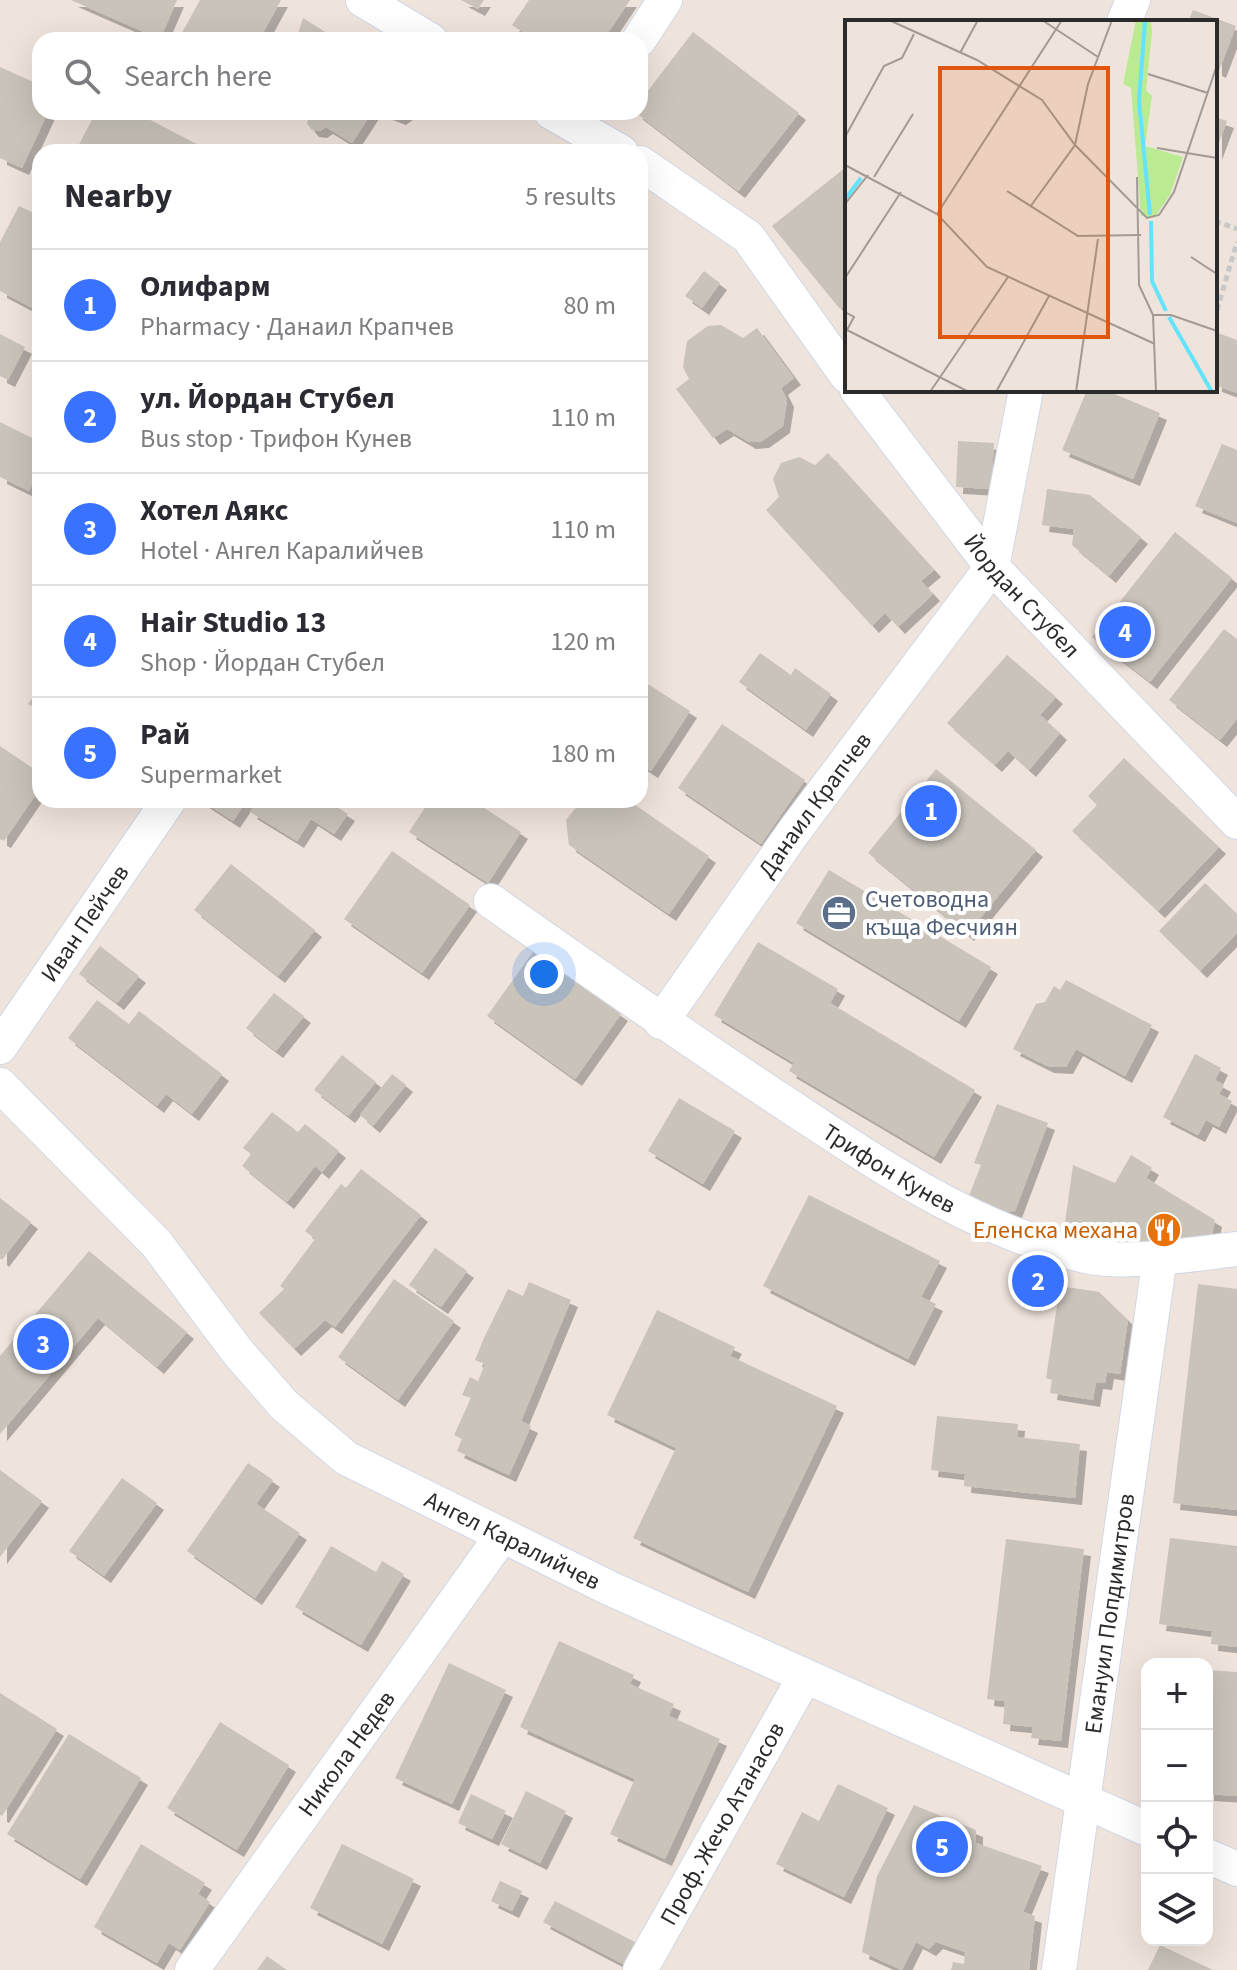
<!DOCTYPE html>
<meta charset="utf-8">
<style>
:root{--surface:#fff;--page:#f7f7f7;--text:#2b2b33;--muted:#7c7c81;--line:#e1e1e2;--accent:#3872ff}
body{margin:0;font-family:"Source Sans 3",sans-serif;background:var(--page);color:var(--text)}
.controls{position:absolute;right:24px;bottom:24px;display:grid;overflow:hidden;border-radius:16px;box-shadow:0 8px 32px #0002}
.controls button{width:72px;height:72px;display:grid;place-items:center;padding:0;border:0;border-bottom:2px solid var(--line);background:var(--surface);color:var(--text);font:40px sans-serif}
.you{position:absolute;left:544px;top:974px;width:28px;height:28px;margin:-20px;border:6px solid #fff;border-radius:50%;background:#1a73e8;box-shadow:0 0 0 12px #1a73e833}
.badge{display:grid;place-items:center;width:52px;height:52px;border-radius:50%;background:var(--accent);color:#fff;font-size:26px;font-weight:700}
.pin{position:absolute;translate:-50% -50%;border:4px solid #fff;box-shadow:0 2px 8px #0006}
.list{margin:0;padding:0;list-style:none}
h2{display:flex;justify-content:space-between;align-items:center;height:104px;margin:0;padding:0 32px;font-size:34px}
h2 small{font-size:26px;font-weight:400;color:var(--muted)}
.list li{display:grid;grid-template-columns:52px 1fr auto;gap:24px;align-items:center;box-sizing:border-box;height:112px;padding:0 32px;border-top:2px solid var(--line)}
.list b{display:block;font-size:30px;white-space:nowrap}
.list p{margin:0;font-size:26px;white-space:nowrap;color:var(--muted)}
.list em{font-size:26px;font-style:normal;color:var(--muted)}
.icon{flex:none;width:44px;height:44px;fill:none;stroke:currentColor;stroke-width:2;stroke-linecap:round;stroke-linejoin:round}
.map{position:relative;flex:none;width:1237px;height:1970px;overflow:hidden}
.search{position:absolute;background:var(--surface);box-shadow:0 8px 32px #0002;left:32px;top:32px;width:616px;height:88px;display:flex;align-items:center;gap:20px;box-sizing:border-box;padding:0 28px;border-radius:24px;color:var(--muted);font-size:30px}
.panel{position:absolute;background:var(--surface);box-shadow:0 8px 32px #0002;left:32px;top:144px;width:616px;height:664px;border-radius:24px}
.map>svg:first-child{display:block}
.building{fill:#c9c3ba;filter:url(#shadow)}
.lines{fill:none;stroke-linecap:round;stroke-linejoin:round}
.street-casing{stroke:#d1d7e6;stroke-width:36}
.path{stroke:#c8c8c8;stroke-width:5;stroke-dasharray:6 4;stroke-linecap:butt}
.street{stroke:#fff;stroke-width:34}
.labels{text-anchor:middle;stroke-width:8;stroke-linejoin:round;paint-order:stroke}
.street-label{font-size:24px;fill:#2b2b2b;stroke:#fff}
.service-label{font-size:24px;fill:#4e5e75;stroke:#fff;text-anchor:start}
.food-label{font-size:24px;fill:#c56008;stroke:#fff;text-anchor:end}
.inset-river{fill:none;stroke:#63e3fc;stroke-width:4}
.inset-road{fill:none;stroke:#a19a95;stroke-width:2}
.view{fill:#df570e;fill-opacity:0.15;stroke:#df570e;stroke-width:4}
.inset-edge{fill:none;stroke:#2b2b2b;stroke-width:4}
</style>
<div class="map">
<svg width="1237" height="1970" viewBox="0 0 1237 1970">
<defs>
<filter id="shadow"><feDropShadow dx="7" dy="7" stdDeviation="0" flood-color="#0004"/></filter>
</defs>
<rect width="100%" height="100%" fill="#efe4dc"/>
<g class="building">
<polygon points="71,0 177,0 160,39"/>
<polygon points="200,0 281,0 259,40 178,40"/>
<polygon points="461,0 484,0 478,9"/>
<polygon points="529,0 630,0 603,40 535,40 512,25"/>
<polygon points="1193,10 1236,26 1219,71 1215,69 1215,22 1188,22"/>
<polygon points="303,18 338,40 296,40"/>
<polygon points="693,32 799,113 738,191 635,112 640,112 640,101"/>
<polygon points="0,67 40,85 40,112 48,112 22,168 0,158"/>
<polygon points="96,112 135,112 212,152 75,152"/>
<polygon points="310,112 372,112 352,143 326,127 320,131 312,130 307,124"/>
<polygon points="383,112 407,112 399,118"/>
<polygon points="1215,117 1227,121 1215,153"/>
<polygon points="846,167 847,303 840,309 772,226"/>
<polygon points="19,206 40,216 40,312 0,291 0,242"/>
<polygon points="704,271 720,283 702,308 685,296"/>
<polygon points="721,325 743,338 757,328 794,378 781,388 787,400 783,426 762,441 749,442 727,429 713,438 676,389 689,379 683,367 687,341 708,326"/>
<polygon points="1215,332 1237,340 1237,393 1215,385"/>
<polygon points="0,334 25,347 8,380 0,376"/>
<polygon points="1087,390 1105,390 1160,413 1133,479 1062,450"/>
<polygon points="0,422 40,442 40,468 29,491 0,477"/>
<polygon points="958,441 994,443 991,489 956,487"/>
<polygon points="1222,444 1237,450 1237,523 1195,506"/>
<polygon points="828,453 934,570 921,581 933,594 898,627 885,613 872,626 766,510 779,497 773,479 781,463 799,457 815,465"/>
<polygon points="1047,489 1090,495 1141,537 1109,576 1072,545 1074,529 1042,525"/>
<polygon points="1175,532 1232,578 1150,682 1092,637"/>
<polygon points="1224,629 1237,639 1237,719 1220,740 1169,700"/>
<polygon points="760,653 791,675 795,668 831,694 806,730 739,682"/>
<polygon points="1007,655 1056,697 1040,715 1060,733 1029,770 1008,751 995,765 947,723"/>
<polygon points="640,679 690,711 651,771 640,764"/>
<polygon points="40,687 40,711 28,704"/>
<polygon points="722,724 805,780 761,844 678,788"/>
<polygon points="0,746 40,773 40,788 4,841 0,839"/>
<polygon points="1124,758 1219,847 1158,911 1072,831 1097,805 1088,796"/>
<polygon points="936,769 1036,850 967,934 868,853"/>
<polygon points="201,800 247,800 233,821"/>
<polygon points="258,800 326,800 348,814 334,834 311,819 297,841 250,812"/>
<polygon points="430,800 472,800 521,832 488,883 409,832"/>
<polygon points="582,800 628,800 709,856 669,914 569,845 566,820"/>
<polygon points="392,851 470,905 422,973 344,919"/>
<polygon points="231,864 315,930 278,976 194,910"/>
<polygon points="829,870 991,967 959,1021 796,923"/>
<polygon points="1205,883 1237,914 1237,933 1200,971 1159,931"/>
<polygon points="758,942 838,989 830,1003 975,1090 934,1157 789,1071 794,1063 714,1015"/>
<polygon points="100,946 139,976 117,1003 79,974"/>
<polygon points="533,952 621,1014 575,1079 487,1016"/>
<polygon points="1066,980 1152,1025 1125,1076 1076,1049 1066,1067 1047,1066 1013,1049 1036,1004 1045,1002 1054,986 1060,990"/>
<polygon points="274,993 304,1016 276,1051 246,1028"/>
<polygon points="97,1000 129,1024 139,1011 222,1074 192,1114 166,1094 157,1106 68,1038"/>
<polygon points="1195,1054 1221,1068 1215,1080 1224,1085 1219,1094 1232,1101 1219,1127 1206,1120 1198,1135 1163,1117"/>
<polygon points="342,1055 376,1082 348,1116 314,1090"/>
<polygon points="392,1074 406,1085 373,1126 360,1115"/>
<polygon points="679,1098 735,1131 703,1184 648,1151"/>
<polygon points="997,1104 1048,1123 1015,1211 995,1212 967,1201 981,1165 974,1163"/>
<polygon points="272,1112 298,1132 305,1124 339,1151 322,1172 315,1166 287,1202 242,1166 251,1154 243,1148"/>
<polygon points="1131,1155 1152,1168 1146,1178 1215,1220 1211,1240 1155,1246 1065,1223 1073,1165 1115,1183"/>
<polygon points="361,1169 421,1215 335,1327 325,1320 294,1349 259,1313 284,1289 280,1286 315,1239 305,1231 341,1184 346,1188"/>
<polygon points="809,1195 940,1261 921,1297 936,1304 908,1359 763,1286"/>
<polygon points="0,1198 31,1222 2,1260 0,1258"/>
<polygon points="435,1248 467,1271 441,1307 409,1285"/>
<polygon points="89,1251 187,1332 157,1367 98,1318 0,1434 0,1356"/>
<polygon points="394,1279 454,1321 398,1400 338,1357"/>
<polygon points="529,1282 571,1300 521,1421 531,1426 509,1475 457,1451 462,1439 454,1435 471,1398 462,1395 470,1377 478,1381 485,1364 475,1360 484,1338 508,1289 523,1296"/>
<polygon points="1198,1284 1237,1289 1237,1510 1173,1503"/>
<polygon points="1060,1286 1099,1292 1128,1320 1120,1374 1107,1372 1105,1383 1096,1382 1093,1400 1050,1393 1052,1380 1046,1378"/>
<polygon points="657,1310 735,1347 730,1356 837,1406 748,1592 633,1538 676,1448 607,1415"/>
<polygon points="937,1416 1018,1424 1017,1437 1080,1444 1075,1498 964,1486 965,1474 931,1470"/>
<polygon points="248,1463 273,1480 256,1504 300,1533 255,1598 187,1551"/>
<polygon points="0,1470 42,1501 0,1557"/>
<polygon points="122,1478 157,1503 104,1576 69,1551"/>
<polygon points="1170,1538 1237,1546 1237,1647 1211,1644 1212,1631 1159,1624"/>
<polygon points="1006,1539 1084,1549 1061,1741 1031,1738 1033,1727 1003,1724 1005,1701 987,1699"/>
<polygon points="331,1546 376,1572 382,1561 404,1574 361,1645 295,1607"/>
<polygon points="559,1641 634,1675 630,1684 674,1704 669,1716 720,1739 665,1859 610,1834 635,1779 520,1727"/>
<polygon points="449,1663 506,1690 452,1804 395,1778"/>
<polygon points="1207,1670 1237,1672 1237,1796 1207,1794"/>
<polygon points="0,1693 57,1729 2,1816 0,1815"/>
<polygon points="220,1722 289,1765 237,1850 167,1808"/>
<polygon points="69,1734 141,1778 80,1879 7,1834"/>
<polygon points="838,1784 888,1808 844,1897 776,1864 802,1812 819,1821"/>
<polygon points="526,1791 566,1811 540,1863 501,1844"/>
<polygon points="471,1794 506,1811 492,1839 458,1823"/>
<polygon points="914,1805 976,1830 976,1843 1042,1866 1023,1912 1035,1916 1029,1970 951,1970 953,1962 964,1964 965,1952 936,1942 929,1949 916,1942 902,1970 862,1952 877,1876"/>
<polygon points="141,1844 205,1883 198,1894 210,1902 180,1950 169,1943 157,1963 94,1927"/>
<polygon points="342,1844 414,1879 382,1944 310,1908"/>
<polygon points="500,1881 522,1891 512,1911 491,1901"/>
<polygon points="555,1901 637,1943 625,1965 543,1922"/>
<polygon points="1160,1945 1213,1970 1148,1970"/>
<polygon points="267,1956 287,1970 257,1970"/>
</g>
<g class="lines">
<g class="street-casing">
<g id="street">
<polyline points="363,0 430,40"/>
<polyline points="1124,22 1133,0"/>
<polyline points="639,40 665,0"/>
<polyline points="551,112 621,152"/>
<polyline points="640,163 748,237 847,376"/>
<path id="s1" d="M857 390 992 567 1237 822"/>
<path id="s2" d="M491 901C590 971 689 1040 791 1107 882 1167 978 1233 1086 1256 1127 1265 1194 1254 1237 1249"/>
<path id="s3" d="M661 1022 795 830 992 567 1026 390"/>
<path id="s4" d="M0 1047 169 800"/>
<path id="s5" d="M0 1085 156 1243 237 1351 284 1405 346 1458 609 1588 1147 1829"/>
<polyline points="1207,1856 1237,1869"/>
<path id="s6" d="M192 1970 501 1537"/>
<path id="s7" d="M640 1970 805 1676"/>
<path id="s8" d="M1059 1970 1160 1257"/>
</g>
</g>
<g class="path">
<polyline points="1215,221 1237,229"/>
<polyline points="1217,310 1237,242"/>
</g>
<use href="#street" class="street"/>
</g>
<defs>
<g id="office-disc" transform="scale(1.8)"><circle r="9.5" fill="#5c6f8a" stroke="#fff"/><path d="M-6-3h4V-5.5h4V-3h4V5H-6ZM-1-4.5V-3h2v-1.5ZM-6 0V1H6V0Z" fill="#fff"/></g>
<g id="restaurant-disc" transform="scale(1.8)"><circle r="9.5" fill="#e8710a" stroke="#fff"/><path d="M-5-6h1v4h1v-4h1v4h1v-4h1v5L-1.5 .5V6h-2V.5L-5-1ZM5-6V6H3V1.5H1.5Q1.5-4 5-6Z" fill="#fff"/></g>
</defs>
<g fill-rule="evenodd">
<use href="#office-disc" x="839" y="913"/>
<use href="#restaurant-disc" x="1164" y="1230"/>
</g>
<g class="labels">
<g class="street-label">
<text dy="8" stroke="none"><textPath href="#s1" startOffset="264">Йордан Стубел</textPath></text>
<text dy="8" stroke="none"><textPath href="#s3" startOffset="266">Данаил Крапчев</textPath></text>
<text dy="8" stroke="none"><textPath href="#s4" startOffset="150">Иван Пейчев</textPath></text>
<text dy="8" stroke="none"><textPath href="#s2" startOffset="480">Трифон Кунев</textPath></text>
<text dy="8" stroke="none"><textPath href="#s5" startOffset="696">Ангел Каралийчев</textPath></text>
<text dy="8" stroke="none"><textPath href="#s8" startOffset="360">Емануил Попдимитров</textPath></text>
<text dy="8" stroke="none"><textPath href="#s6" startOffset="266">Никола Недев</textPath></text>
<text dy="8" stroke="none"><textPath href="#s7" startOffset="168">Проф. Жечо Атанасов</textPath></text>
</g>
<g class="service-label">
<text x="865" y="907">Счетоводна<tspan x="865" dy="28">къща Фесчиян</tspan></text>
</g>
<g class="food-label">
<text x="1138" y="1238">Еленска механа</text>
</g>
</g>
<g transform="translate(845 20)">
<rect width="372" height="372" fill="#efe4dc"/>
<path d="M291 0H306L307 12 301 70 307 76 300 126 338 137 325 175 309 198 296 196 286 68 278 64Z" fill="#baeb92"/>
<path class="inset-river" d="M300 0 294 81 305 195M1 178 16 158M306 201 307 261 321 291M324 297 367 372"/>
<path class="inset-road" d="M44 0 132 40 197 80 230 125 302 198 314 195 329 172 372 45M197 0 253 37M115 33 133 0M303 54 363 73M0 117 39 46 57 38 69 14M312 128 372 138M0 145 92 194 142 247 310 324M29 157 68 94M292 157 294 265 308 295 311 372M162 171 233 216 296 215M0 184 23 155M185 187 230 125 243 64 267 0M92 194 217 0M346 237 372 254M0 258 56 172M0 292 9 297 2 310M308 295H326L372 311M0 309 124 372M85 372 163 257M151 372 204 276M231 372 253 219"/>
<path class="view" d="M95 48H263V317H95Z"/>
<rect width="372" height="372" class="inset-edge"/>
</g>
</svg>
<div class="controls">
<button>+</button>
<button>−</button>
<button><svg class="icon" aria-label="locate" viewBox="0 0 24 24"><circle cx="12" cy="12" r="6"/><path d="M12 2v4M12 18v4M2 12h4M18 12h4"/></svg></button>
<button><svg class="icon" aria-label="layers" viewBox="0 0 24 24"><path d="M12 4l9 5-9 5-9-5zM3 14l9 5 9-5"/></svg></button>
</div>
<div class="you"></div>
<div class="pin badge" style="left:931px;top:811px">1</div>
<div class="pin badge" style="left:1038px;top:1281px">2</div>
<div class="pin badge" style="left:43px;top:1344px">3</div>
<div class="pin badge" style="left:1125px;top:632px">4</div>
<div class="pin badge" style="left:942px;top:1847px">5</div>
<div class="search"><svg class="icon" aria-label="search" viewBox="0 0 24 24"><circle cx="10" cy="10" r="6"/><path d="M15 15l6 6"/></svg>Search here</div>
<section class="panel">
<h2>Nearby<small>5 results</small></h2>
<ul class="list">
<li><span class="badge">1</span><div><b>Олифарм</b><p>Pharmacy · Данаил Крапчев</p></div><em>80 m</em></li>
<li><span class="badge">2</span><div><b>ул. Йордан Стубел</b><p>Bus stop · Трифон Кунев</p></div><em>110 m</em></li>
<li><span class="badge">3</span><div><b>Хотел Аякс</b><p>Hotel · Ангел Каралийчев</p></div><em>110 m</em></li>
<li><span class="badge">4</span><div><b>Hair Studio 13</b><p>Shop · Йордан Стубел</p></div><em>120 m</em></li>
<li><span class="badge">5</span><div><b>Рай</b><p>Supermarket</p></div><em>180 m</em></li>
</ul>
</section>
</div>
